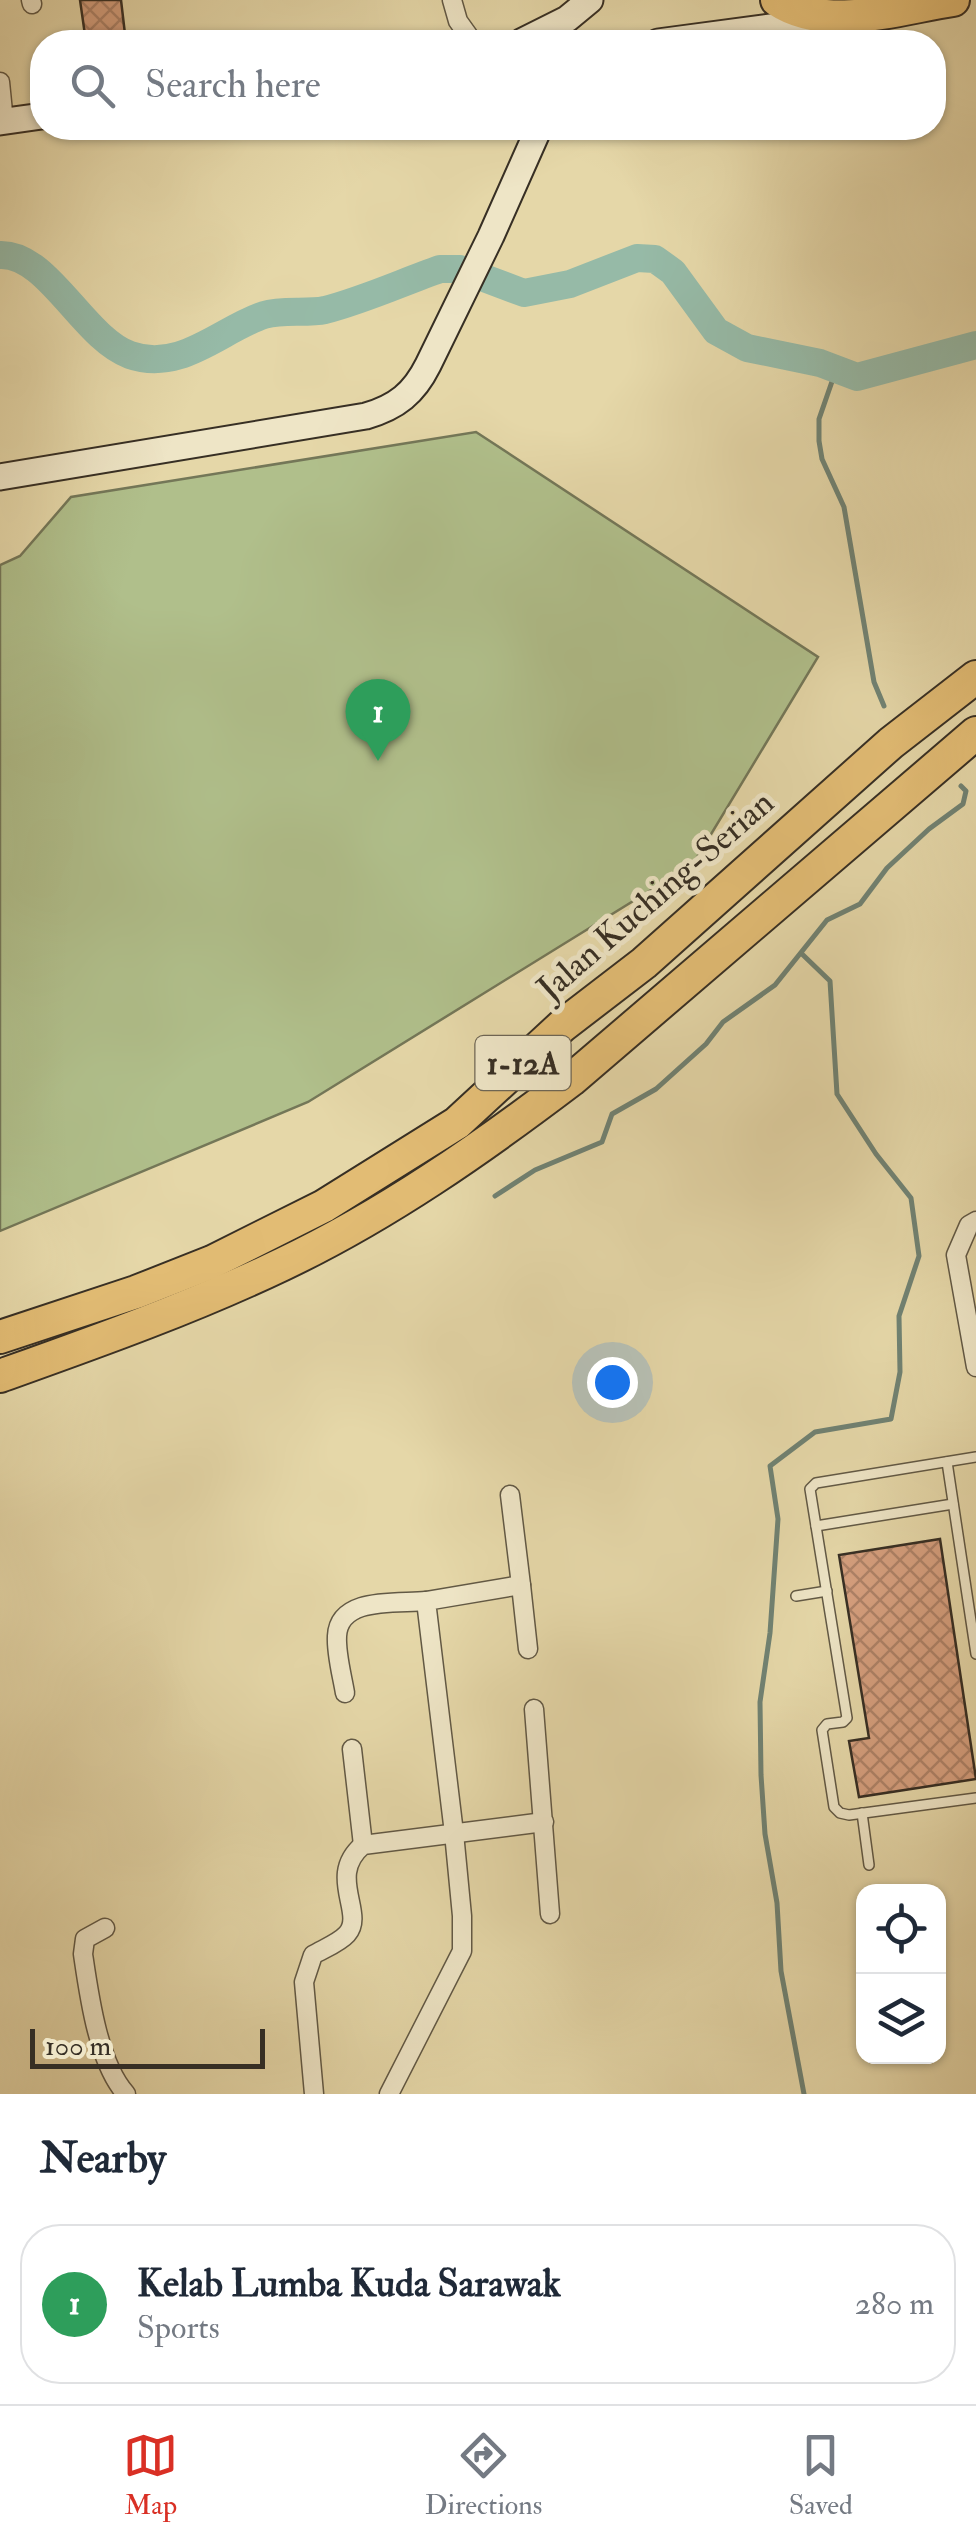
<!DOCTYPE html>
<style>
:root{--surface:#fff;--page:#f6f6f7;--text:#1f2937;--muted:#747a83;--line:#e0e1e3;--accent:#d93025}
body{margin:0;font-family:"IM FELL Double Pica",serif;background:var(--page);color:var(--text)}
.controls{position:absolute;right:30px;bottom:30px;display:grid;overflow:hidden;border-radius:20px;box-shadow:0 2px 8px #0004}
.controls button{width:90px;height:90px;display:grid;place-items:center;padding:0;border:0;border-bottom:2px solid var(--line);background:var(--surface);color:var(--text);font:50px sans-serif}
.scale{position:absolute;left:30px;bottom:25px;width:235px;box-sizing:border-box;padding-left:10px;border:5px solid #372f24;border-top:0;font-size:28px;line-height:35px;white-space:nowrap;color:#372f24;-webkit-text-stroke:8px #eee5c6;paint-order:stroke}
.you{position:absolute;left:612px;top:1382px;width:35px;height:35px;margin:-25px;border:8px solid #fff;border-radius:50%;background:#1a73e8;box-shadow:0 0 0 15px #1a73e833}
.badge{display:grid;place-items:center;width:65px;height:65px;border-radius:50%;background:var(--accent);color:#fff;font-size:32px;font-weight:700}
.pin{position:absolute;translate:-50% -82px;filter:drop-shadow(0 2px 5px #0008)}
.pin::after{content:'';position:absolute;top:52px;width:35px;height:30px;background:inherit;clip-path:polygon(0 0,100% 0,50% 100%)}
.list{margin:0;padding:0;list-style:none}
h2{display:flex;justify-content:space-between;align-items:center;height:130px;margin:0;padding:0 40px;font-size:42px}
h2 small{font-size:32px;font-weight:400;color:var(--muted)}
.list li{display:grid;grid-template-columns:65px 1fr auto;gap:30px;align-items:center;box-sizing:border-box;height:160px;margin:0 20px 20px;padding:0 20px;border:2px solid var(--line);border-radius:40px}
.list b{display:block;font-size:38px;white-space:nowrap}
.list p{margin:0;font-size:32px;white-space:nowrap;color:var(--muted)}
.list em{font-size:32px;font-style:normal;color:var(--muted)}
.icon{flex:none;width:55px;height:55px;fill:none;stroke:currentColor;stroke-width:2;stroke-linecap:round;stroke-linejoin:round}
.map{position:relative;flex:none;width:976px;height:2094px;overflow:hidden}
.search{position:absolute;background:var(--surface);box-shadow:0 2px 8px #0004;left:30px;right:30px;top:30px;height:110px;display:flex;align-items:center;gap:25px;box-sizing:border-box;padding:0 35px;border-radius:40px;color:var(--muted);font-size:38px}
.sheet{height:310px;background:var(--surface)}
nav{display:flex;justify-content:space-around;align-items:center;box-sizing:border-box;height:140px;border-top:2px solid var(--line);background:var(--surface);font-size:28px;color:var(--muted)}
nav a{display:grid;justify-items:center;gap:5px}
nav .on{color:var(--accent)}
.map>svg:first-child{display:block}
.garden{fill:#b0bf8b;stroke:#747758;stroke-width:2.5}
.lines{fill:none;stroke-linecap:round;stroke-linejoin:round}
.stream{stroke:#708273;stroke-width:5}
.river{stroke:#96baa7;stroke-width:28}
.building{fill:url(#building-cross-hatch);stroke:#372f24;stroke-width:2.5}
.lane-casing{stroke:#625945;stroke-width:12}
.street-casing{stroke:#625945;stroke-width:21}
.secondary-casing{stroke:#372f24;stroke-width:29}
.highway-casing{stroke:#372f24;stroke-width:36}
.lane{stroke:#eee5c6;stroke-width:9}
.street{stroke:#eee5c6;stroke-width:18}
.secondary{stroke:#eee5c6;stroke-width:25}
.highway{stroke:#e2bc74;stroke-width:32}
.labels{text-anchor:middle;stroke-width:10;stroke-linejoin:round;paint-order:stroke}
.shield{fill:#eee5c6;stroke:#6e6655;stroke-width:2.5}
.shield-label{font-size:32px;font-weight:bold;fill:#372f24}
.street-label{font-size:35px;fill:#372f24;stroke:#eee5c6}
</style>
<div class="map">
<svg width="976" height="2094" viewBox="0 0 976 2094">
<defs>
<pattern id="building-cross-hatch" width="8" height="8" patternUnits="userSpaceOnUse" patternTransform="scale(2.5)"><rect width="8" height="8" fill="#d59f7e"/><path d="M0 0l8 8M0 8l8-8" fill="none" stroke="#ae8267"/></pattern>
</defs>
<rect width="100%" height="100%" fill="#e5d7a8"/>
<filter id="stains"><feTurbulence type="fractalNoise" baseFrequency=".002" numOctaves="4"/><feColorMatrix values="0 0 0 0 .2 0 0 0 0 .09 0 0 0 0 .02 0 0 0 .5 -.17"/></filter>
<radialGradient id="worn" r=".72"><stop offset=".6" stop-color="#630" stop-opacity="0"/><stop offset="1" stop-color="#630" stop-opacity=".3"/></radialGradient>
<polygon class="garden" points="476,432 818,657 693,864 308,1102 0,1231 0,565 20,556 71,497"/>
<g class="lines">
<g class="stream">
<polyline points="836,370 819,419 819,441 822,459 844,507 874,682 884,706"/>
<polyline points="802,954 830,981 837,1094 876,1154 911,1198 919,1256 899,1316 900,1372 891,1419 815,1432 770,1466 778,1519 770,1633 760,1702 761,1775 765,1834 777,1903 781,1971 804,2094"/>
<polyline points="495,1196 535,1170 602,1142 612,1114 656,1089 706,1044 723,1022 775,985 827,920 860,904 887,868 929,829 963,804 966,791 961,786"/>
</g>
<path class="river" d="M0 255C48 253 83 338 130 355 181 373 221 329 264 315 283 309 306 314 325 310 364 300 403 282 440 269H460L524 293 570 284 637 258 655 259 673 272 716 331 747 348 820 363 857 377 976 345"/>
</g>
<g class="building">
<polygon points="80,0 121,0 125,34 85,35"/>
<polygon points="940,1539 976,1779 859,1797 849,1741 869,1738 839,1555"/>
</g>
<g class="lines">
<g class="lane-casing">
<g id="lane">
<polyline points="976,1457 816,1483 810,1489 847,1718 843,1722 827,1724 822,1730 834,1807 840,1813 849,1815 976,1798"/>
<polyline points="947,1462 976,1654"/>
<polyline points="816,1526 953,1504"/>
<polyline points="796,1596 827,1591"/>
<polyline points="862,1813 869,1865"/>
</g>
</g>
<g class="street-casing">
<g id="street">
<polyline points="31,0 32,4"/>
<polyline points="452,0 458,21 473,42"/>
<polyline points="0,82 4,122"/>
<polyline points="688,128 689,128"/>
<polyline points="976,1221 969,1225 956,1255 976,1367"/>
<polyline points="510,1495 521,1585"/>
<path d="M345 1693C342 1675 336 1654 337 1636 339 1596 397 1604 426 1601"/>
<polyline points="534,1709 550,1914"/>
<polyline points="352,1749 363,1845"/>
<path d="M105 1928 85 1939 83 1954C89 1995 98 2063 126 2094"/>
<path d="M314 2094 304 1982 313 1955C323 1949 339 1943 347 1934 366 1913 326 1876 363 1845L544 1822"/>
<polyline points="389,2094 462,1951 462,1916 454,1833 426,1601 521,1585 528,1649"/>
</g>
</g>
<g class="secondary-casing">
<g id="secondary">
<polyline points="521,42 567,19 590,0"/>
<polyline points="658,42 823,20"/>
<polyline points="0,122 42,116"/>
<path d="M0 477 366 416C397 407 414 393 428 365L491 236 539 128"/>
</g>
</g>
<g class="highway-casing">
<g id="highway">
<path d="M777 0C826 33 899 8 953 0"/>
<polyline points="0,1337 136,1292 212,1262 324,1206 457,1123 562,1026 644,963 891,743 976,677"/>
<path d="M0 1376C95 1342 191 1308 283 1264 386 1215 480 1149 571 1080L976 733"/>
</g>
</g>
<use href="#lane" class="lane"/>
<use href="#street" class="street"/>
<use href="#secondary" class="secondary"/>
<use href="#highway" class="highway"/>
</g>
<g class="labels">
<rect class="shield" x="475.5" y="1036" width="95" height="54" rx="8"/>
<g class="shield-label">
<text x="523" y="1074">1-12A</text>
</g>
<g class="street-label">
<text transform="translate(655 895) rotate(-41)" y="12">Jalan Kuching-Serian</text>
</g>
</g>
<rect width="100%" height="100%" filter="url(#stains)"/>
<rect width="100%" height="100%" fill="url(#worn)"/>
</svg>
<div class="controls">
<button><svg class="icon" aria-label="locate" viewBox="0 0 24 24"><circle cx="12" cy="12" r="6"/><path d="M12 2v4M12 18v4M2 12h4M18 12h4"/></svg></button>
<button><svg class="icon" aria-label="layers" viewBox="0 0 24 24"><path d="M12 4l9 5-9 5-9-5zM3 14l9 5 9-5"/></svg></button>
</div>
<div class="scale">100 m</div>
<div class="you"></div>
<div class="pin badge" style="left:378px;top:761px;background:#2e9e5b">1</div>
<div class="search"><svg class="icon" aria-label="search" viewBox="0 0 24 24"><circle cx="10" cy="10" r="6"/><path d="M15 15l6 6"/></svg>Search here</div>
</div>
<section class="sheet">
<h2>Nearby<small></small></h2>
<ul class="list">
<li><span class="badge" style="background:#2e9e5b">1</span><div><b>Kelab Lumba Kuda Sarawak</b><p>Sports</p></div><em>280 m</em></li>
</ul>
</section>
<nav>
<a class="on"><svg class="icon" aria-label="map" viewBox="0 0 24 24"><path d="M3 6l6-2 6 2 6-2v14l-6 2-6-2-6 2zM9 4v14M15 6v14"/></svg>Map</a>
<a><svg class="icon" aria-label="directions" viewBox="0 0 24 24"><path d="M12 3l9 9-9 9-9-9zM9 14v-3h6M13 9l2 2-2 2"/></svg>Directions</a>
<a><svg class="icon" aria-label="saved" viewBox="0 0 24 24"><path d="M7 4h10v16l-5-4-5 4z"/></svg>Saved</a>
</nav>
